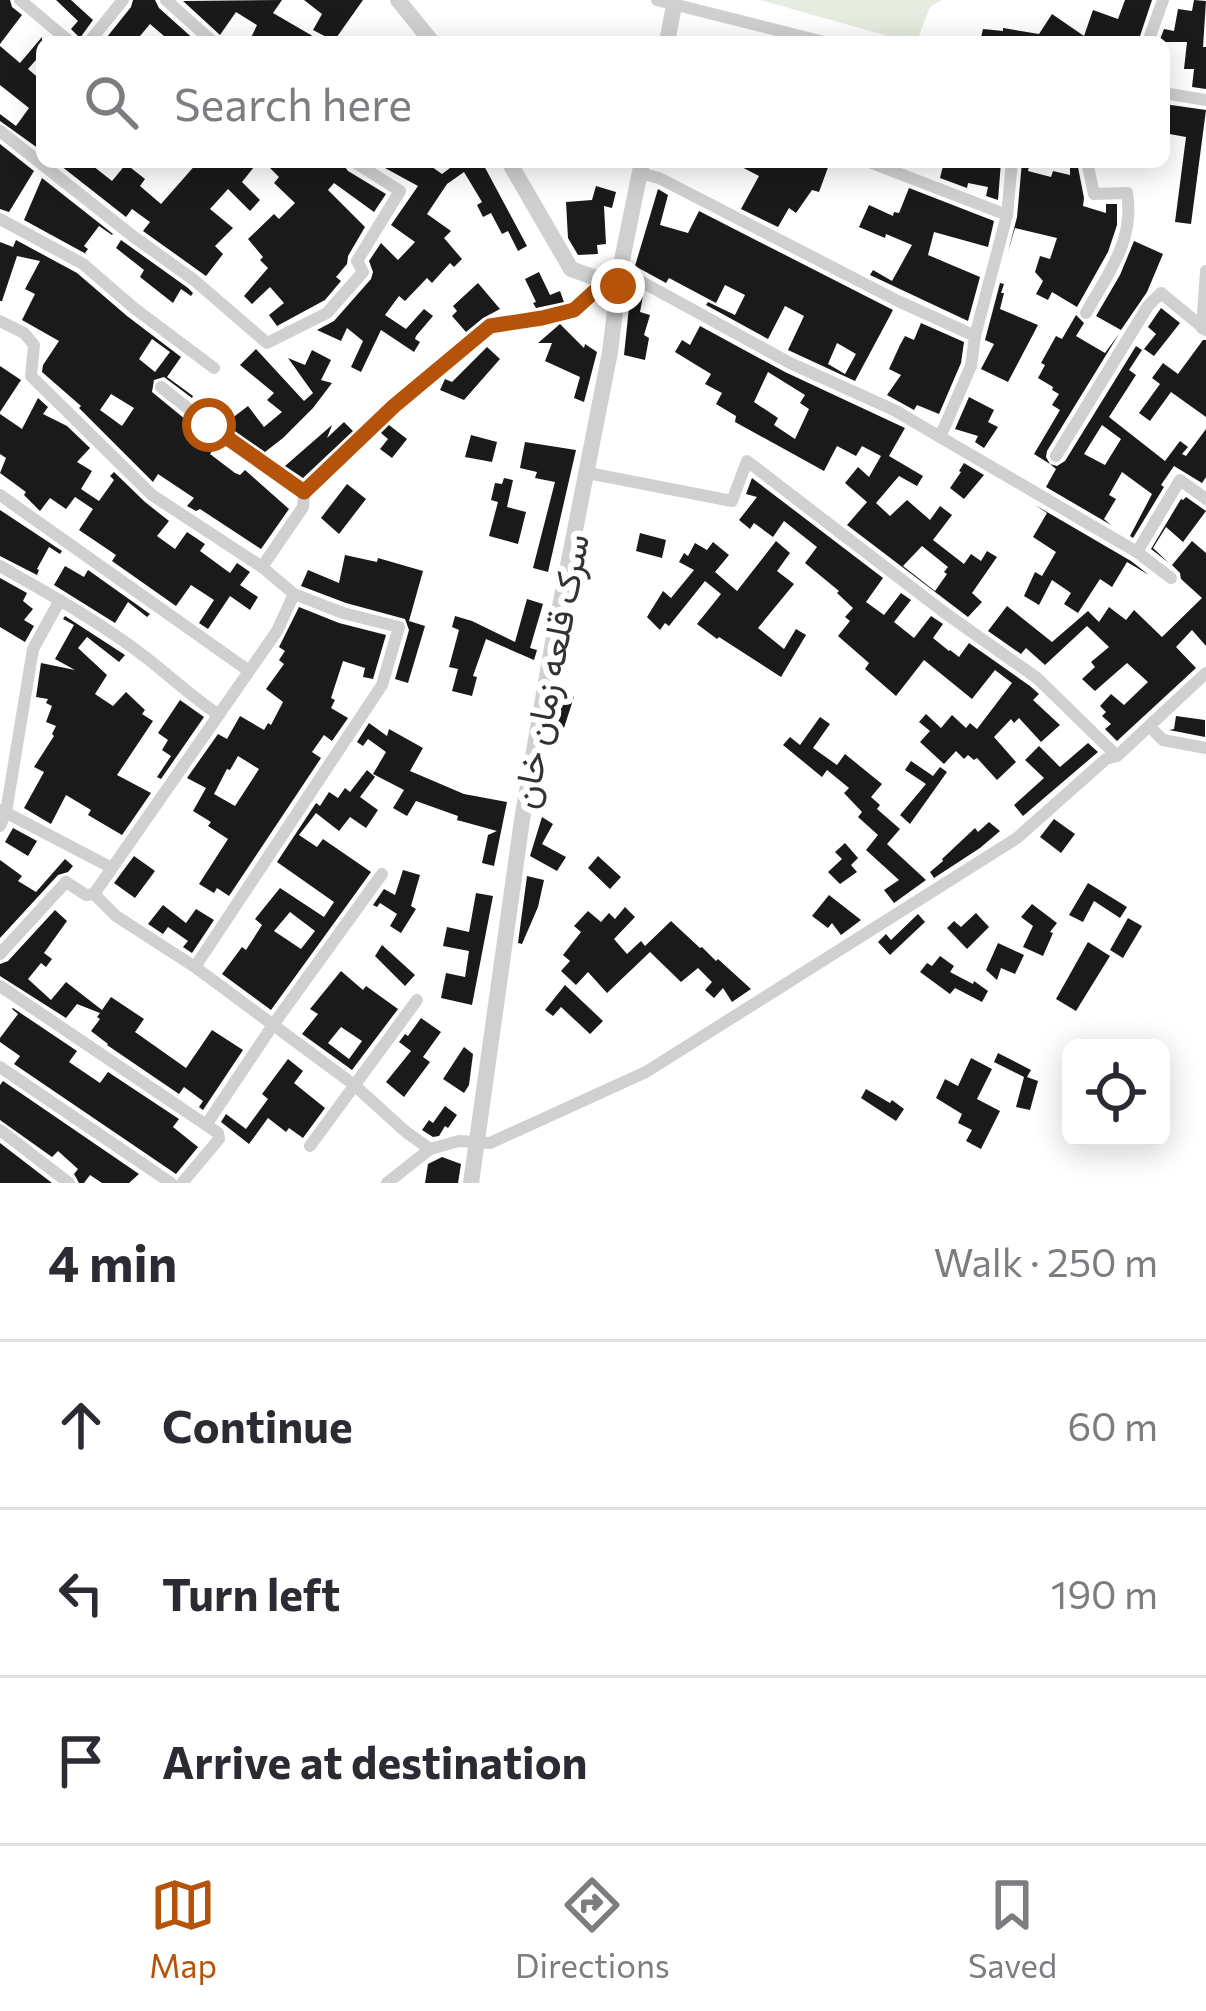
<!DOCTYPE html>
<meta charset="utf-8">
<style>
:root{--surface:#fff;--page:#f7f7f7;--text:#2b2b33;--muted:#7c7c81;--line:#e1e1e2;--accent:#b45309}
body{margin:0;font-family:Commissioner,Vazirmatn,sans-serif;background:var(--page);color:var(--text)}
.controls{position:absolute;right:36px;bottom:36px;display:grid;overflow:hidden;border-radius:18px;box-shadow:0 6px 30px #0003}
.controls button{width:108px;height:108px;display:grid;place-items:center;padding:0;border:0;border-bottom:3px solid var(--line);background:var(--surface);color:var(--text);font:60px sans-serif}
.stop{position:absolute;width:36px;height:36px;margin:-27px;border:9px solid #b45309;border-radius:50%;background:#fff}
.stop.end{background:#b45309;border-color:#fff;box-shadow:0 3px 12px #0008}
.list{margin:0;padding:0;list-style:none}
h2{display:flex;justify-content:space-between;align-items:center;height:156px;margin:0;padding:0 48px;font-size:51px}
h2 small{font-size:39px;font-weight:400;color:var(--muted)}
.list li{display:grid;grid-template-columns:78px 1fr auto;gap:36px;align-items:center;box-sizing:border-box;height:168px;padding:0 48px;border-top:3px solid var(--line)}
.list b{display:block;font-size:45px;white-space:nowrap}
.list em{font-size:39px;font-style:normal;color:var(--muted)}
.icon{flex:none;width:66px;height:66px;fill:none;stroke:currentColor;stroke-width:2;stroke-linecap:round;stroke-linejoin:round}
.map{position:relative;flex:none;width:1206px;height:1183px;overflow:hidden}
.search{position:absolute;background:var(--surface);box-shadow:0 6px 30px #0003;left:36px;right:36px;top:36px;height:132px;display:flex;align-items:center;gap:30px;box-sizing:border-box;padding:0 42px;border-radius:18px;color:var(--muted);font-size:45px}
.sheet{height:660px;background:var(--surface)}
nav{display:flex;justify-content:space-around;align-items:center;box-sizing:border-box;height:168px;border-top:3px solid var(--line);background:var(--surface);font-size:33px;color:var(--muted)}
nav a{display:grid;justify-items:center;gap:6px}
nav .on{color:var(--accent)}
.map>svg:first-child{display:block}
.green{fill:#e6ecdf}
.building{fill:#1a1a1a;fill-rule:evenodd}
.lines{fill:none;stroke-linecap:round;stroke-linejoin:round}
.minor{stroke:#d0d0d0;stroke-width:12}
.tertiary{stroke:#d0d0d0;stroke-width:16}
.route{stroke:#b45309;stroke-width:15}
.labels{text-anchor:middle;stroke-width:12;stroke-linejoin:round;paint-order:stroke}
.street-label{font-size:36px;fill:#333;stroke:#fff}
</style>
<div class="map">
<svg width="1206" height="1183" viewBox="0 0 1206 1183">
<rect width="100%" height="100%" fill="#fff"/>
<polygon class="green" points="760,0 942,0 930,7 917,41 909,42"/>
<g class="building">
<polygon points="0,0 10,0 12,7 22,15 0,44"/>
<polygon points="56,0 71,0 93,20 80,38 71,29 78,21"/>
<polygon points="133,0 155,0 159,8 197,42 171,42 150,24 135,42 103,42 131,7"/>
<polygon points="282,0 273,13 323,42 249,42 257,25 236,12 220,35 183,1"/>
<polygon points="304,0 363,0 334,41 313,30 322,14"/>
<polygon points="1125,0 1152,0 1138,42 980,42 983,29 1003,31 1003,28 1039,34 1052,14 1084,36 1093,10 1118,19"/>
<polygon points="1194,0 1206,1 1203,47 1206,47 1206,89 1192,87 1194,69 1184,69 1187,42 1159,42 1164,29 1174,31 1178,9 1192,11"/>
<polygon points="42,37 42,53 28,69 42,81 42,151 0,121 0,114 16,126 29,108 0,85 0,46 20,63"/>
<polygon points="1164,104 1206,110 1191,224 1175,222 1186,137 1164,133"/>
<polygon points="0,144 34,171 9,212 0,209"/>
<polygon points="56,162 88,162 112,181 126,164 145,179 140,186 161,204 198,162 258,162 242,182 260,200 250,211 228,189 210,209 233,228 215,246 223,254 206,276 143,231 150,222 132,209 126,217"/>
<polygon points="264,162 341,162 348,171 386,194 374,212 334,183 328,190 365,227 348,256 347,264 336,277 341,281 325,300 277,326 269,315 284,303 270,287 252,304 244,296 268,268 260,260 263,257 248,239 274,214 279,219 295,203 274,183 279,177"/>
<polygon points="374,162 425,162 442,174 458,162 482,162 527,246 518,251 508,231 502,234 491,213 483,217 477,205 482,202 464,172 447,184 427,214 451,231 444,238 462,259 454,267 450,263 432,283 427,278 405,301 399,296 385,315 406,329 424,309 433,316 416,336 415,339 420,342 414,352 381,330 361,372 351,367 363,341 347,328 341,341 317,330 334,321 371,279 373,272 369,261 381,243 398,260 415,242 391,225 418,186"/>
<polygon points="732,162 830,162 819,192 812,190 796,213 789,208 778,227 741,209 759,176"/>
<polygon points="944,162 973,162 994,167 995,162 1001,162 998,200 986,196 988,187 968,183 967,188 940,178"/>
<polygon points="1022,162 1030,162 1028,171 1051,177 1053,171 1070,175 1070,162 1077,162 1084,198 1083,206 1106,213 1106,204 1117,204 1117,225 1108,252 1077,307 1052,292 1048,300 1036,294 1043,281 1035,272 1040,256 1050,259 1057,238 1015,228 1008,252 1017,217"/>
<polygon points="42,178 113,234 112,235 99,226 84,246 88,249 85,253 88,255 24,220"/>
<polygon points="596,186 616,192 612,208 604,206 606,244 597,245 598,254 578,255 568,238 566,202 592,200"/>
<polygon points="909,188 994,221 988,247 934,232 928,255 980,277 968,321 870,275 873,270 892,281 912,245 886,234 885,238 859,227 869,205 893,216 894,212 899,213"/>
<path d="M658 189 668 195 660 225 688 233 699 211 893 310 855 381 788 350 804 316 785 306 768 339 706 305 708 302 735 315 745 295 725 285 716 303 669 278 666 283 635 266ZM837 343 856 354 845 374 828 364Z"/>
<path d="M16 240 77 273 127 316 181 357 167 377 193 396 192 398 164 377 154 380 152 392 191 424 188 428 215 447 210 454 235 473 240 475 245 470 289 509 261 549 200 509 196 511 187 506 194 498 158 474 153 482 79 408 81 406 42 372 43 365 59 341 22 320 35 294 25 289 40 261 17 256 2 301H0V242L13 247ZM152 339 170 352 155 372 139 359ZM111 394 134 408 122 426 100 410Z"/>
<polygon points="121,240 188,288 193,293 191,296 181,289 173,303 140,277 144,270 116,248"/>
<polygon points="1134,241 1163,254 1147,292 1121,330 1096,316 1120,275"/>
<polygon points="539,272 550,295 560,291 564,302 536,308 533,303 536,302 525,279"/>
<polygon points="478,283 500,309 483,318 466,332 452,316 457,311 453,306"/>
<polygon points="1000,283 1004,284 1001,293 1004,293 1000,309 1038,325 1008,382 981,369 994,344 985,340"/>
<polygon points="631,288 643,295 640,312 650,315 644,335 649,338 645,360 624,355"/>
<polygon points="1161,308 1180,323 1154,356 1144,349 1156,334 1148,327"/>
<polygon points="1076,315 1084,323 1076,336 1105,353 1119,334 1047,451 1046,457 1050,464 1034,454 1060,410 1052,405 1059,394 1052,390 1053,387 1038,378 1045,365 1041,363 1056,336 1062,339"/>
<polygon points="921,323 964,342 961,363 939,414 917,405 914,410 887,395 901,375 889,369 900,345 905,336 914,340"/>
<polygon points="560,324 584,348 585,344 597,352 584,402 574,398 580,377 545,361 552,343 538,343"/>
<path d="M700 326 785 372 905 428 889 456 923 476 917 486 899 476 876 503 890 516 907 500 930 520 940 506 952 515 933 540 964 564 971 554 981 561 987 551 997 557 972 593 982 602 968 617 847 525 867 502 845 483 858 467 869 477 881 456 862 446 856 456 837 446 824 471 735 422 736 416 716 404 722 393 705 384 711 374 675 352 682 340 690 345ZM768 372 805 395 800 403 809 409 795 439 774 425 778 418 754 402ZM922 546 948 567 944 572 947 574 935 591 903 566Z"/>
<polygon points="1203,340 1206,340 1206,417 1171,392 1150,421 1139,413 1160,384 1152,378 1163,363 1178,374"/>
<path d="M1136 346 1142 350 1129 370 1136 375 1109 417 1165 461 1180 441 1188 447 1182 454 1186 456 1206 429V477L1202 483 1174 466 1161 485 1164 487 1133 538 1130 536 1152 494 1122 472 1109 495 1116 499 1104 519 1111 525 1046 487 1056 469 1050 464 1057 466 1065 461ZM1102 425 1121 439 1105 465 1084 454Z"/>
<polygon points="487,347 500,359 464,400 440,390 445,379 452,382"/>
<polygon points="256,349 304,401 313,393 288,358 305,365 312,350 331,360 321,380 332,383 313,408 283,438 265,452 232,429 227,422 248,406 264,427 282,412 267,400 274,393 240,365"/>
<polygon points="0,366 21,380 0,412"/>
<polygon points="969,397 994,410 988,422 998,427 984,448 975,442 978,436 955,429"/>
<polygon points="38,398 48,407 43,414 67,426 90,448 77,462 92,471 81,489 99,501 114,480 110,476 114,472 145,502 169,521 157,536 175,549 187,532 205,544 200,551 230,573 237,563 250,572 240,585 258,597 250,610 230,596 208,629 199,623 214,600 191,585 176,606 112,561 116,555 79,530 93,509 75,497 66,509 50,498 40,511 24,495 26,492 0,473 6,458 0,454 0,414 22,429"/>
<polygon points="344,422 353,431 303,478 285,466 332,425 327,438"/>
<polygon points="389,425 407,439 392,458 380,449 388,439 381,433"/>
<polygon points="471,435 497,442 492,462 465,457"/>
<polygon points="525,442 576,450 548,572 533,568 555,482 535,478 537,472 520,468"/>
<polygon points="964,463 984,475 964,499 950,488 961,472 959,471"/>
<polygon points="504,478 513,480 507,507 526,512 518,544 489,536 498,502 491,500 495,483 502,484"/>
<polygon points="752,478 883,578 866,602 884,615 901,593 911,600 894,622 914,638 931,616 943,624 933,638 949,651 950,650 959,657 969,643 1030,686 1039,694 1033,700 1060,725 1041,742 1019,718 1014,723 1011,719 994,737 1016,762 997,780 977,758 974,760 968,755 964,759 956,751 944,764 920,742 930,731 919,722 926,714 941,728 952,715 966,728 970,723 977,729 1012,683 995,670 972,699 924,660 896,696 865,669 869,663 838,636 850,621 845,617 853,608 837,593 839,591 805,563 817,547 784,521 773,537 754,523 750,529 739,520 757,497 746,494"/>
<polygon points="347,484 366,499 339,534 321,518"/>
<polygon points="1186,497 1206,511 1183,542 1166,527 1153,548 1169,563 1151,549 1181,499 1183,500"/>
<polygon points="1035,505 1131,561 1149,575 1127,562 1112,587 1100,579 1078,613 1064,604 1071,593 1052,580 1039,605 1024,596 1035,572 1042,576 1056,552 1033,537 1047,513"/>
<polygon points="0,510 62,551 60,554 49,547 37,569 39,570 37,575 0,556"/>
<polygon points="640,533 666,540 662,558 636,551"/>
<polygon points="776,541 790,553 777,571 794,584 758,628 784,649 796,629 806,635 781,677 719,637 717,639 697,624 721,594 705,581 669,626 665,623 660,630 647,617 663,591 671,598 694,570 679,562 684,553 688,556 695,543 707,550 713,542 729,555 715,572 737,591"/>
<polygon points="1192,541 1206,553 1206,646 1192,630 1176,647 1196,668 1117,741 1105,729 1111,724 1102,716 1106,712 1100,706 1111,694 1124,705 1148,682 1127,663 1095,691 1082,679 1095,667 1091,662 1109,647 1087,626 1045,665 1026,648 1021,654 988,631 1007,606 1052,642 1088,611 1099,622 1109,607 1126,620 1134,610 1162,637 1202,598 1181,579 1180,573 1172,565"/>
<polygon points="345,555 377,562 378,558 423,571 409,621 425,626 408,683 395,679 409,630 405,619 346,603 301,586 308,570 339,583"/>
<polygon points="65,566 84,577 88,570 150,614 147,617 128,602 115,623 54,585"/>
<polygon points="0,578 27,593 23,601 33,609 24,620 34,626 25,642 0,627"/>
<polygon points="527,599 543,604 530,648 537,650 534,660 486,639 473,676 477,677 472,696 452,691 458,669 449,667 459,630 452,627 455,616 472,621 515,642"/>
<path d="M299 607 339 623 386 635 373 679 363 677 365 668 343 661 331 698 335 700 331 708 348 718 332 741 324 735 312 752 321 758 229 896 217 888 214 893 199 884 228 839 208 826 211 822 193 811 206 788 187 778 218 734 227 739 240 716 264 730 268 723 271 725 283 702 266 689 284 664 279 660 285 651 279 647ZM238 756 259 769 235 806 214 794 227 769 230 770Z"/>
<polygon points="65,616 125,655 119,662 87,637 78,648 107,675 95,694 113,706 126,692 145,710 142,714 153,721 117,775 151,793 122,835 88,815 91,810 66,795 51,824 24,808 44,772 34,767 54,736 52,734 56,726 46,722 52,706 46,703 48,699 36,697 41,663 75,670 55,659 74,625 63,619"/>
<polygon points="559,692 574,697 562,734 551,730"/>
<polygon points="180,700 204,717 161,779 157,777 171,756 162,750 168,740 158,733"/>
<polygon points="1176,716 1205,720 1205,737 1169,730 1174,729"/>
<polygon points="820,717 830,724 813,748 837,765 845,754 882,784 871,797 880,805 877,809 900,829 887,844 926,880 894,903 884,890 899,880 866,850 878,835 858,817 862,812 844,793 849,788 827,770 822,777 783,745 790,737 800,745"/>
<polygon points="369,723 387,736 389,729 423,748 410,771 464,794 507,802 494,866 482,863 488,835 497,831 457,820 458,816 416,801 407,816 393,808 404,790 373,774 386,752 368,739 363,746 357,742"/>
<polygon points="1088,743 1098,752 1023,816 1014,805 1044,778 1025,760 1039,746 1060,767"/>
<polygon points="911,761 933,776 940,767 947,772 910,824 900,815 926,784 905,770"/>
<path d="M367 770 375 777 360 797 378 810 366 828 350 817 339 831 316 813 299 835 317 847 323 839 371 872 271 1010 222 974 242 947 246 950 262 925 255 919 280 888 324 917 334 902 277 862 316 803 320 806 329 792 338 798 345 788 350 792ZM290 912 315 931 301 949 274 931Z"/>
<polygon points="542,817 553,824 542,844 566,857 557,871 530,856"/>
<polygon points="1054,819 1075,834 1061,853 1040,837"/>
<polygon points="989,822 1000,831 980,848 934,878 930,872 943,861 942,859 975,828 978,832"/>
<polygon points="13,828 37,841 28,856 5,842"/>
<polygon points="845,843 858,858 851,865 857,872 840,884 828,872 842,859 835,852"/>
<polygon points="134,856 155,871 135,898 114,883"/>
<polygon points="598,856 621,877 610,889 588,868"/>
<polygon points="65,859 73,866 68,872 58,875 0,938 0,860 22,876 18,881 36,892"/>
<polygon points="403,870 420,875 411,906 416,909 401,933 390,926 397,914 380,903 377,907 373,905 384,889 395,895"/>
<polygon points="527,876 544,880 538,907 522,944 518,943"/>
<polygon points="1088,883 1127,907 1120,918 1094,901 1083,922 1069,915"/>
<polygon points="476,893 493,896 472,1005 441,998 446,973 465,977 469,951 443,946 447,927 469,932"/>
<polygon points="829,895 861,920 841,935 832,923 828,928 812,916"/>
<polygon points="1032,904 1057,923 1050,932 1053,933 1043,956 1023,947 1033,926 1021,917"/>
<polygon points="163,905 186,923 196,909 214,920 192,953 183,947 188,941 168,927 163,934 148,924"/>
<polygon points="625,907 635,917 614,939 627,954 641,941 645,946 671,921 700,948 702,947 716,961 718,959 751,989 732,1002 723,988 714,998 705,990 712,982 698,968 681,982 650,952 607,993 588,972 576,985 561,971 570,961 563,955 581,932 574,926 588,911 601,922 609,913 615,919"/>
<polygon points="55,910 67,921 44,953 52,959 46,967 41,963 28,979 51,1000 66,982 102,1010 111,997 144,1019 135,1032 186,1068 212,1030 243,1050 203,1110 199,1107 203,1101 184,1087 179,1094 107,1045 108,1044 91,1031 100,1019 97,1017 100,1013 77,1004 66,1018 0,976 0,964 8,961"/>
<polygon points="976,913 989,927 967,949 947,928 954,921 961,927"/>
<polygon points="918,914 925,922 890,955 878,942 886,934 891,940"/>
<polygon points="1128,918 1142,926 1123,958 1110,950"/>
<polygon points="1088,942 1110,956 1076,1011 1056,999"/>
<polygon points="998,943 1024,955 1015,974 1001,968 997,980 986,970"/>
<polygon points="382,945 415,975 405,986 375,956"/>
<polygon points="940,956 954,966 950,972 973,984 974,981 988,991 982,1002 955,988 950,994 920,972 927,963 932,966"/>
<path d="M341 971 363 990 366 986 398 1009 352 1070 302 1034 318 1014 310 1009ZM341 1027 362 1041 349 1059 328 1043Z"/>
<polygon points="565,985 603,1021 590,1034 561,1007 553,1016 545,1010"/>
<polygon points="13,1008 77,1051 69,1062 100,1083 108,1072 179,1119 173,1127 198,1147 176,1174 14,1064 20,1056 0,1042 0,1038 18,1014 12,1009"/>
<polygon points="421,1018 441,1032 423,1057 430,1062 404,1097 386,1082 411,1051 399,1042 405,1034 408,1036"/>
<polygon points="464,1047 473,1054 469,1085 464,1093 443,1079"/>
<polygon points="998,1053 1031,1070 1027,1077 1038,1081 1030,1110 1016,1107 1024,1077 994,1062"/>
<polygon points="971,1058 992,1069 977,1099 1000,1111 981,1149 966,1141 972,1130 958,1123 962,1114 936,1098 945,1079 958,1086"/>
<polygon points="288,1059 303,1071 294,1083 325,1108 303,1138 289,1128 286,1132 268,1118 249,1144 221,1122 226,1114 246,1129 268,1099 262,1094"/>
<polygon points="3,1081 139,1174 129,1183 102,1183 90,1175 84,1183 79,1183 74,1174 78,1169 58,1151 52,1157 0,1120 0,1085"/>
<polygon points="866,1089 890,1103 892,1100 904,1109 896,1121 861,1098"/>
<polygon points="445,1106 457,1115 448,1128 445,1126 439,1136 433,1137 422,1130 429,1120 433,1123"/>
<polygon points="0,1143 52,1183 0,1183"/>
<polygon points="442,1157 461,1164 458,1183 425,1183 428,1164"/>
</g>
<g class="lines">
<g class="minor">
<polyline points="20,0 70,42"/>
<polyline points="166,0 213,42"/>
<polyline points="657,0 824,42"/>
<polyline points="89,42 123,0"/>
<polyline points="1148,42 1163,0"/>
<polyline points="1164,93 1206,100"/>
<polyline points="0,131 134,237 194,280 267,343 327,313 363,272 357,261 400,191 354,162"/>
<polyline points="869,162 1007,215"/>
<polyline points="640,173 659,178 898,301 975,336"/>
<polyline points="0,219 83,264 134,308 214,368"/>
<polyline points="620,270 790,363 894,410 1137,552 1171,578"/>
<path d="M1086 313C1108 273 1135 241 1127 193L1094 194 1087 162"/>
<polyline points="0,321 24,333 34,345 31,376 152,495 262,567 294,594 343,613 399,627 382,685 195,967"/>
<polyline points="1202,328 1206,271"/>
<polyline points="161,387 209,425 304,492"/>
<polyline points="940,437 971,366 975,336 1007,215 1012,162"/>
<polyline points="1056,456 1148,306 1161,293 1206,330"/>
<polyline points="588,473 732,501 747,461 945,613 1037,678 1117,756"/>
<polyline points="0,495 249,671"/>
<polyline points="1137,552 1180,480 1206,499"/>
<path d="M0 566C49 594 100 622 144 656 170 676 192 697 219 715"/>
<polyline points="262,567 303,507 304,492 394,406 490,326 541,318 574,310 605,282"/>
<polyline points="294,594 277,631 94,894 116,916 195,967 353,1084 406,1132 430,1149"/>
<polyline points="1149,726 1163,740 1206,748"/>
<polyline points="1,810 112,868"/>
<polyline points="0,826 6,812 33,649 60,600"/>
<polyline points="0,954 66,882 86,895 94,894"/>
<polyline points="0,986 218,1133 219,1139 182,1183"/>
<polyline points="0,1067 171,1183"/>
<polyline points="206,1125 273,1025 382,874"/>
<polyline points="0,1130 69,1183"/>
<polyline points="310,1146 417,1000"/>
<polyline points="387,1183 430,1149 459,1141 490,1143 646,1072 1017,838 1106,759 1117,756 1206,673"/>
</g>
<g class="tertiary">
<polyline points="398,0 432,42"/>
<polyline points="667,42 675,0"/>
<polyline points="509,162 571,269 618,286"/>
<polyline points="471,1183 522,820 553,642 610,352 620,270 642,162"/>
</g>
</g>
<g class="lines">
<polyline class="route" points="209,425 304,492 394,406 490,326 542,318 574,310 605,282 618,286"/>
</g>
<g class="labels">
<g class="street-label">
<text transform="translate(550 671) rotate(-79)" y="13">سرک قلعه زمان خان</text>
</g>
</g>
</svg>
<div class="controls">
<button><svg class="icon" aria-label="locate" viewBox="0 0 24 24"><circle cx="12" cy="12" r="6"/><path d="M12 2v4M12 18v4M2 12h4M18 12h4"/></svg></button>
</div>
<div class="stop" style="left:209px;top:425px"></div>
<div class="stop end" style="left:618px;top:286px"></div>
<div class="search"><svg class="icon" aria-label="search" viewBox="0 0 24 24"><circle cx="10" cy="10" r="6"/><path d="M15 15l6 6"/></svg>Search here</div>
</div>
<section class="sheet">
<h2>4 min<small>Walk · 250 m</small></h2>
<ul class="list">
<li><svg class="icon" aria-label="ahead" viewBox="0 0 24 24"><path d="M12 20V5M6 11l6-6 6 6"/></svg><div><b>Continue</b></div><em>60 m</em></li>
<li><svg class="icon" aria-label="left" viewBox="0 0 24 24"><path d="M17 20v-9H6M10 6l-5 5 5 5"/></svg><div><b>Turn left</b></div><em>190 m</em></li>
<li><svg class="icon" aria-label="arrive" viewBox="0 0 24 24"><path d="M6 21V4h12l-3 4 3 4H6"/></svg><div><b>Arrive at destination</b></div></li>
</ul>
</section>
<nav>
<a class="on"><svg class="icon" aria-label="map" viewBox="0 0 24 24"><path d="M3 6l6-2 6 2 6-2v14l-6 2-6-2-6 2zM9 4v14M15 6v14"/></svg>Map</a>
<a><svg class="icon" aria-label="directions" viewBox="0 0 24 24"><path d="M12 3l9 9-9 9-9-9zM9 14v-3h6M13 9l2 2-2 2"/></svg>Directions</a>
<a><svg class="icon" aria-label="saved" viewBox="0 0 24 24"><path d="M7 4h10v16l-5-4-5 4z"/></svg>Saved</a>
</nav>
